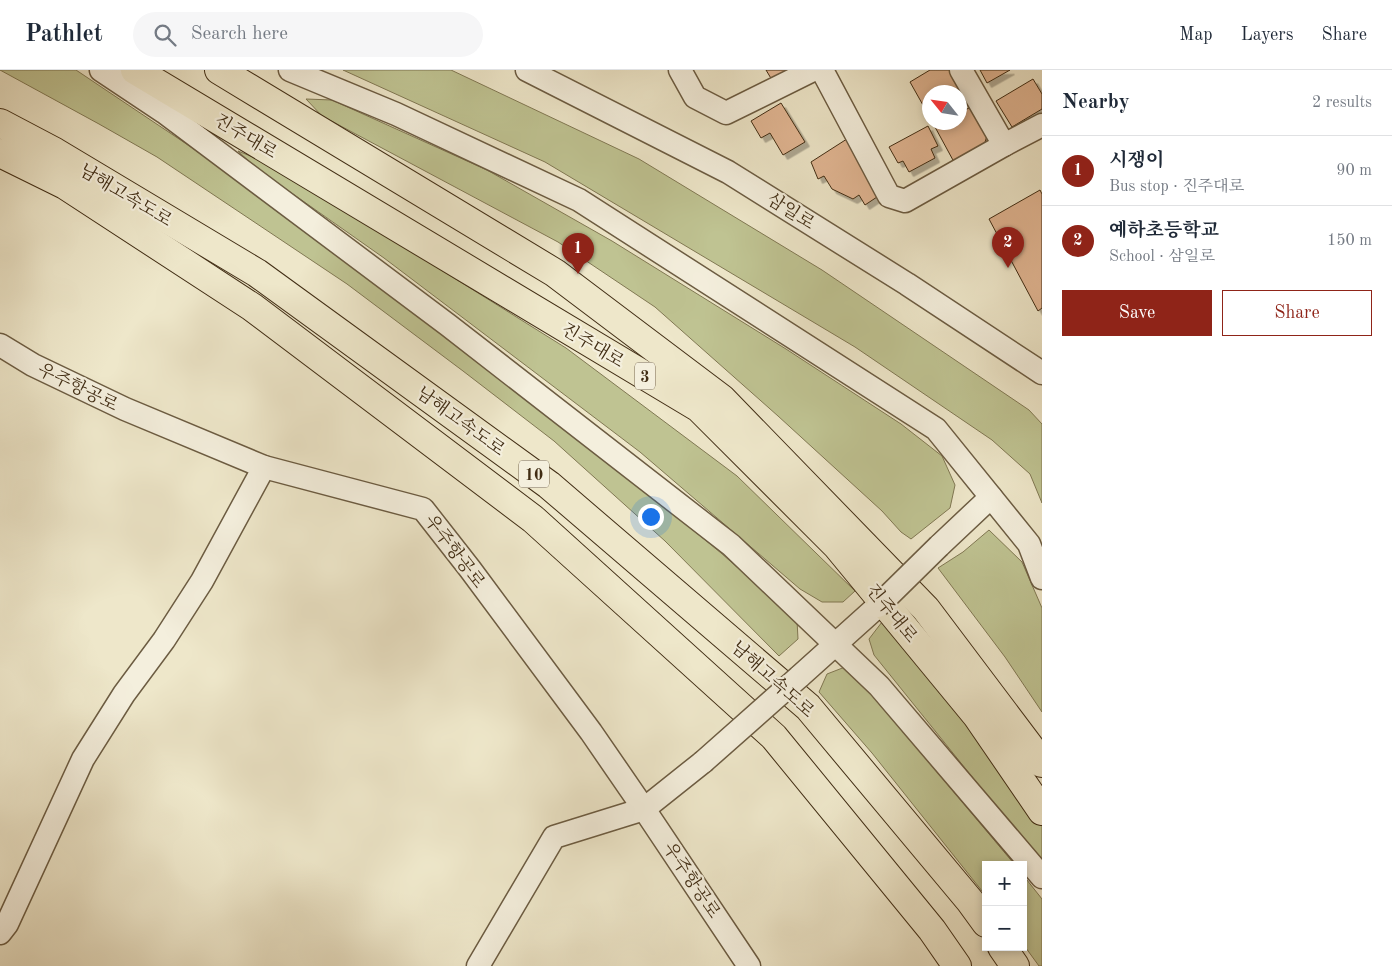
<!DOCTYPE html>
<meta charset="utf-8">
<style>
:root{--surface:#fff;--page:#f6f6f7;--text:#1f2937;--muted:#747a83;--line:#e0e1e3;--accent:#8f2418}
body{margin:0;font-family:"Old Standard TT","Noto Serif KR",serif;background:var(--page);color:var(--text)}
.controls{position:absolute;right:15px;bottom:15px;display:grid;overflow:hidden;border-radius:0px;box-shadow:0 2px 8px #0003}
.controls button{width:45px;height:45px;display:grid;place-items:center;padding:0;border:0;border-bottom:1px solid var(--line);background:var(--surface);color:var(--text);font:25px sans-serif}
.compass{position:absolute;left:922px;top:15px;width:45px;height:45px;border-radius:50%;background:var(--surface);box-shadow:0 2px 8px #0003;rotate:300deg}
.you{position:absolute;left:650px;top:446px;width:18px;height:18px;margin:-12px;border:4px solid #fff;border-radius:50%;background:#1a73e8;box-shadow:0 0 0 8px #1a73e833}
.badge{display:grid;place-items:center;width:32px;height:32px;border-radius:50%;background:var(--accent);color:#fff;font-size:16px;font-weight:700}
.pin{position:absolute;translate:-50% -41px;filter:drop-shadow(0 1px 2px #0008)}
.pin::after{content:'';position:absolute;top:26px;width:18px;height:15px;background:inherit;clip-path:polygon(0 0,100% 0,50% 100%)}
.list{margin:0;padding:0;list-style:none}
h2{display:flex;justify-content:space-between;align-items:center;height:65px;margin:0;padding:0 20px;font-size:21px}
h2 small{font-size:16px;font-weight:400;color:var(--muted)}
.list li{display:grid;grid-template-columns:32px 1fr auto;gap:15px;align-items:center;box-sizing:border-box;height:70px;padding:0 20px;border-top:1px solid var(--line)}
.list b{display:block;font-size:19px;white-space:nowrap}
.list p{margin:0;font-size:16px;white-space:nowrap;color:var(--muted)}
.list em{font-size:16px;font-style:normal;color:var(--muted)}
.actions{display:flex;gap:10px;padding:15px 20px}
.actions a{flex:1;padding:11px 0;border:1px solid var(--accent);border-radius:0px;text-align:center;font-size:18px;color:var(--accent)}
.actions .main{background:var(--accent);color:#fff}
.icon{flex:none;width:28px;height:28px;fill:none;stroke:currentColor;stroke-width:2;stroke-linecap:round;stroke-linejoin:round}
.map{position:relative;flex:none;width:1042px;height:896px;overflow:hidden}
header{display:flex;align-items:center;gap:30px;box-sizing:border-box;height:70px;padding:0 25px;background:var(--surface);border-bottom:1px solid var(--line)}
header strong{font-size:24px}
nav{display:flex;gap:28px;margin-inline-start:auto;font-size:18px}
.search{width:350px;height:45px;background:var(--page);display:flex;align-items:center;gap:12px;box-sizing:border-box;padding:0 18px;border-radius:28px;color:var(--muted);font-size:19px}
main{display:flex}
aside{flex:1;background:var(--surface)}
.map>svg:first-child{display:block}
.green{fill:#bfc392;stroke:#807853}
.building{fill:#e1b693;stroke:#412d14;filter:url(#shadow)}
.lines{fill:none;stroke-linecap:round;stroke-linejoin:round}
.minor-casing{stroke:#6c5c42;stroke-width:25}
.primary-casing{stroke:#412d14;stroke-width:30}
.motorway-casing{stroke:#412d14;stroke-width:30}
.minor{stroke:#f4efdd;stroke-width:22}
.primary{stroke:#eee7ca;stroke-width:28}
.motorway{stroke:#eee7ca;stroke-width:28}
.minor-bridge-casing{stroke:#6c5c42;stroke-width:25;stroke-linecap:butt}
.minor-bridge{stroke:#f4efdd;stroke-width:22}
.labels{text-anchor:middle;stroke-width:4.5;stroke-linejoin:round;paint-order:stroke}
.shield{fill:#f4efdd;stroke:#776750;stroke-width:1}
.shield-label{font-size:16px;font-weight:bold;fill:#412d14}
.street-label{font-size:18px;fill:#412d14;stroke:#f4efdd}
</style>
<header>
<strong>Pathlet</strong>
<div class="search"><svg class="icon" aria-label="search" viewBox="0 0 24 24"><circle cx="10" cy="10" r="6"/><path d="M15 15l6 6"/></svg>Search here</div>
<nav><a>Map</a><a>Layers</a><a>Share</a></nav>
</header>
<main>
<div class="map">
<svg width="1042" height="896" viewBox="0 0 1042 896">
<defs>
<filter id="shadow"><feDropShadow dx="4.5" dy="4.5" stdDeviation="0" flood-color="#0004"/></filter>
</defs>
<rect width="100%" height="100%" fill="#eee7ca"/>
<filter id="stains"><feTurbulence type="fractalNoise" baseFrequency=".004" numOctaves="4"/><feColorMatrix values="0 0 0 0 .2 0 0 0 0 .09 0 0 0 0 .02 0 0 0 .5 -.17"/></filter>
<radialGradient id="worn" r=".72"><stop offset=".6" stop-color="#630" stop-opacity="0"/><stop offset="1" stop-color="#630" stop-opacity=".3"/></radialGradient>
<g class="green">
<polygon points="0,0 76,0 191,77 400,228 583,370 721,483 797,550 798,569 779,586 665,471 554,371 463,301 347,214 157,87 99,54"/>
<polygon points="343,0 451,0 639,89 822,200 1029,340 1042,354 1042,433 1030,404 992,370 855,277 545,92"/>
<polygon points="306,29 332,30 487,100 612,171 786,279 901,354 942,386 955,415 950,438 911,469 901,462 882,441 778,346 655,237 558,172 322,46"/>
<polygon points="238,81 275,96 566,278 737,406 855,521 843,532 822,532 800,519 640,382 384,188 256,98"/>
<polygon points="989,460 1022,492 1042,538 1042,642 1005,587 938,498 963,482"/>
<polygon points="882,552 910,579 1042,754 1042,791 1006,749 874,585 869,569"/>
<polygon points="845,597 861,611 1015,795 986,795 986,826 872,683 819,622 827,604"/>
<polygon points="1023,805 1042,829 1042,896 1039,896 1023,874"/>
</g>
<g class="building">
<polygon points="766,0 789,0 772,10"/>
<polygon points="930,0 952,0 965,23 959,26 959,22 929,22 929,43 928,44 910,12"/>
<polygon points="980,0 1010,0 987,13"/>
<polygon points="1033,9 1042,24 1042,39 1012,57 996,31"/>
<polygon points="781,33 805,72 783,85 770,63 761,68 751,51"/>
<polygon points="973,36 988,62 984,76 954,92 935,57 942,52 959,52 959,43"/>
<polygon points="928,56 938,76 931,79 935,88 909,102 903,91 898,93 889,77"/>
<polygon points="850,67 880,125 865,135 859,125 853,129 832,119 824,106 818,109 811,92"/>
<polygon points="1040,120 1042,124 1042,238 1038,241 989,149"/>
</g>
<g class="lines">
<g class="minor-casing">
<g id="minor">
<polyline points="101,0 164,42 448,255 731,475 879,616 1042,807"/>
<polyline points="290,0 396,44 579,130 936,359 1029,474 1042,508"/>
<polyline points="527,0 728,102 907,214 1042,303"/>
<polyline points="680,0 695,27 726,43 813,0"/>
<polyline points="822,0 889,126 905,131 1004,75 1042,55"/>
<polyline points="961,0 1004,75"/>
<polyline points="0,275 33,295 125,339 264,397 423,439 470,499 591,662 644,739 749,896"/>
<polyline points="939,476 991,427"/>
<polyline points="799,607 878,536"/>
<polyline points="0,863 7,854 83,689 124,624 164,570 202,511 264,397"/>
<polyline points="478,896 554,767 644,739 703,692"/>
</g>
</g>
<g class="primary-casing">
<g id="primary">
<polyline points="135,0 699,338 837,476 977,646 1042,741"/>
<polyline points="219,0 555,203 722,329 926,539 1042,693"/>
</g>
</g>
<g class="motorway-casing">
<g id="motorway">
<polyline points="0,53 55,82 257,203 549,415 808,637 970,831 986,853"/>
<polyline points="0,83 65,115 252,237 533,449 774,667 932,860 957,896"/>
<polyline points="1002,877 1015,896"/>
</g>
</g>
<use href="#minor" class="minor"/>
<use href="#primary" class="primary"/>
<use href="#motorway" class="motorway"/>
<g class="minor-bridge-casing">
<g id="minor-bridge">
<polyline points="878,536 939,476"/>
<polyline points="703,692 799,607"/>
</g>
</g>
<use href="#minor-bridge" class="minor-bridge"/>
</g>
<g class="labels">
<g class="shield">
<rect x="635" y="292.5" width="20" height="27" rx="4"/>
<rect x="519" y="390.5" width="30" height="27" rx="4"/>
</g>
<g class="shield-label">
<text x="645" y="312">3</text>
<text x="534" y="410">10</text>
</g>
<g class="street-label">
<text transform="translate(246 66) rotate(31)" y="6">진주대로</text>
<text transform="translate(126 125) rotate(31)" y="6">남해고속도로</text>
<text transform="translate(791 141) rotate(32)" y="6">삼일로</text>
<text transform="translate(593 275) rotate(31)" y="6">진주대로</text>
<text transform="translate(78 317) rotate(26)" y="6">우주항공로</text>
<text transform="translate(461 351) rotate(36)" y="6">남해고속도로</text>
<text transform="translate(455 481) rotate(53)" y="6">우주항공로</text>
<text transform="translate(892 543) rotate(51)" y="6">진주대로</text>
<text transform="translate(773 609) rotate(42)" y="6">남해고속도로</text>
<text transform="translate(692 810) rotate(56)" y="6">우주항공로</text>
</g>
</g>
<rect width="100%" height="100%" filter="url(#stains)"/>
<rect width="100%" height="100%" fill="url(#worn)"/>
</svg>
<div class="controls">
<button>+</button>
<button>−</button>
</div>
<svg class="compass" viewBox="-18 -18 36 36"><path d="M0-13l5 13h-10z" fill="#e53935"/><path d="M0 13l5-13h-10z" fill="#747a83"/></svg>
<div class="you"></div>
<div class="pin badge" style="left:578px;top:204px">1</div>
<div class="pin badge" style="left:1008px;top:198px">2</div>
</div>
<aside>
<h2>Nearby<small>2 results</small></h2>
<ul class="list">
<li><span class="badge">1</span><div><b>시쟁이</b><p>Bus stop · 진주대로</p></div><em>90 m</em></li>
<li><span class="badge">2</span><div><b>예하초등학교</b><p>School · 삼일로</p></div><em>150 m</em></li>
</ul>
<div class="actions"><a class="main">Save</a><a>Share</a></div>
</aside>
</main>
